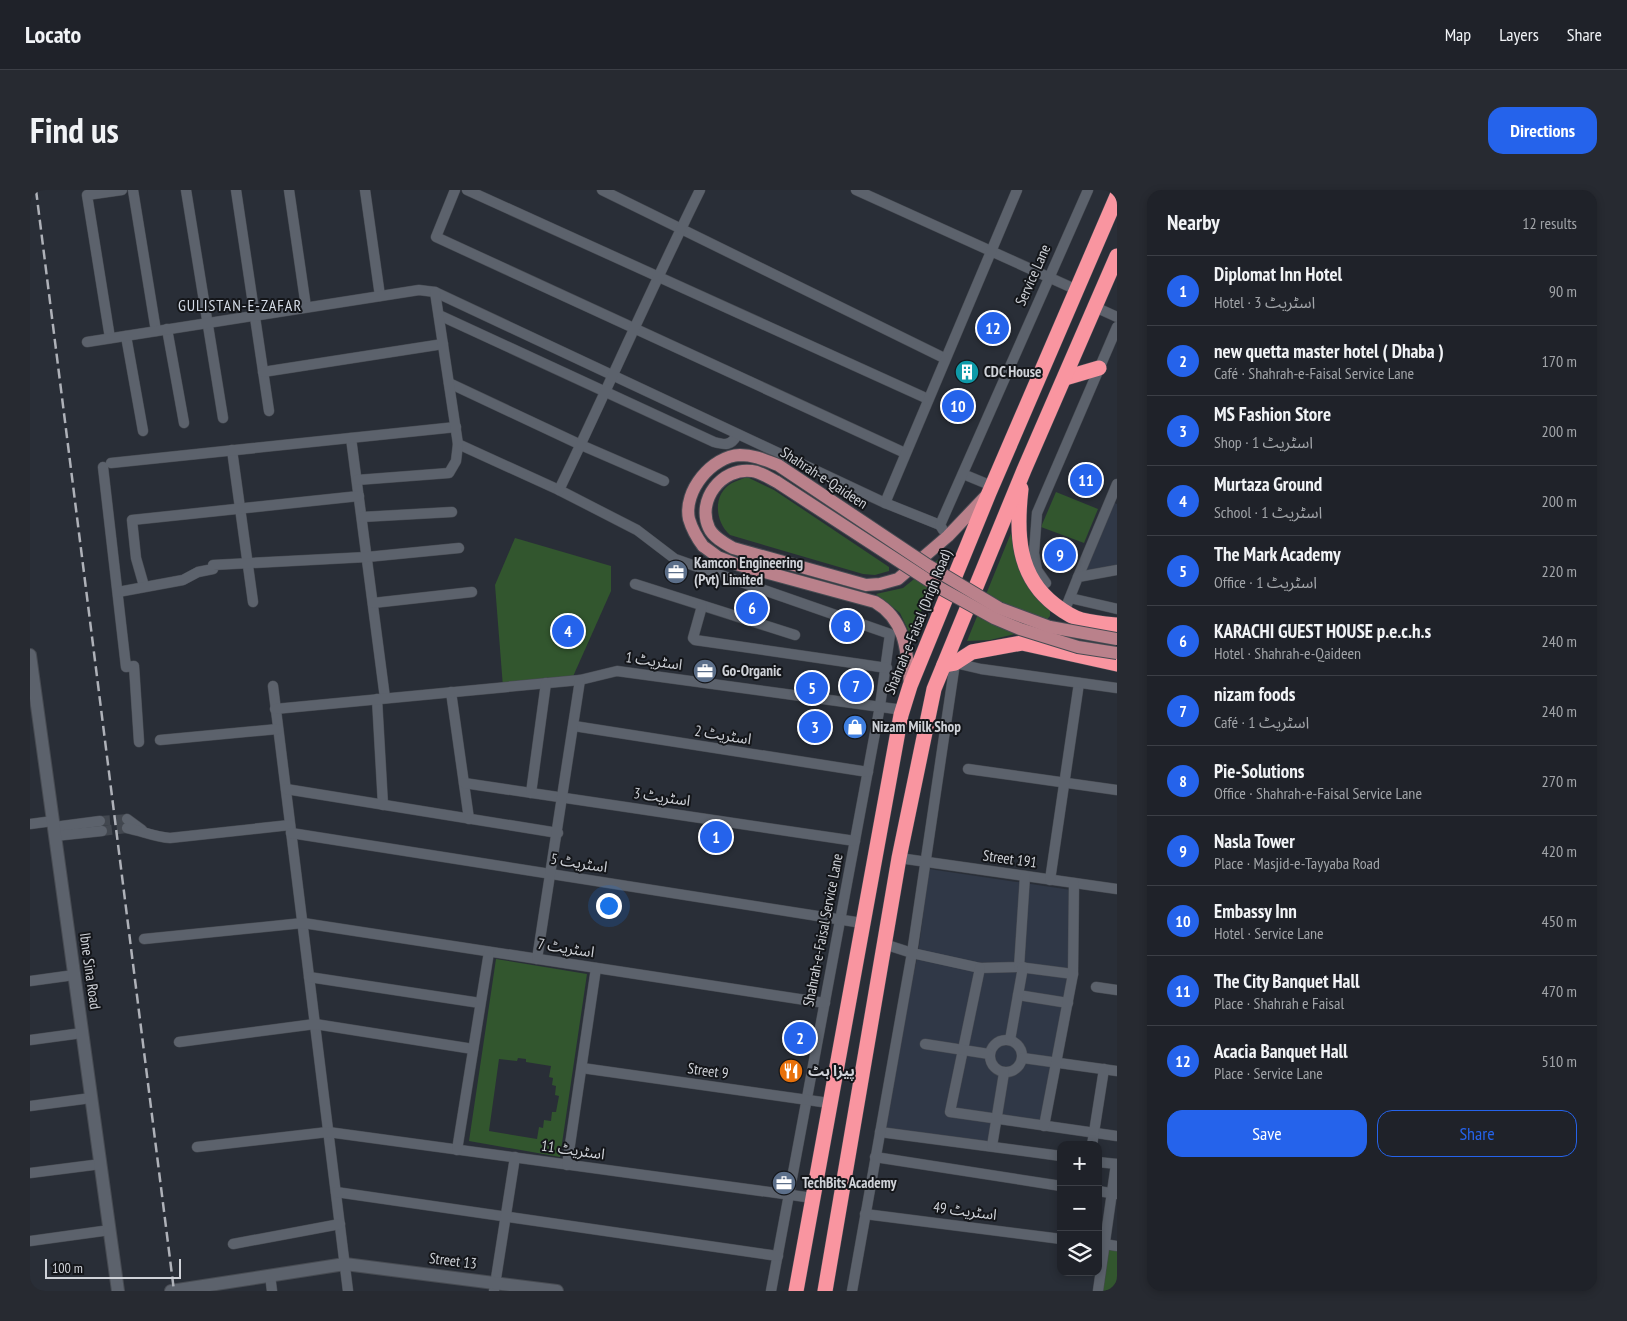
<!DOCTYPE html>
<meta charset="utf-8">
<style>
:root{--surface:#1f2229;--page:#272a31;--text:#f1f3f6;--muted:#a1a4a8;--line:#3c3f46;--accent:#2563eb}
body{margin:0;font-family:"PT Sans Narrow","Noto Sans Arabic",sans-serif;background:var(--page);color:var(--text)}
.controls{position:absolute;right:15px;bottom:15px;display:grid;overflow:hidden;border-radius:10px;box-shadow:0 2px 8px #0003}
.controls button{width:45px;height:45px;display:grid;place-items:center;padding:0;border:0;border-bottom:1px solid var(--line);background:var(--surface);color:var(--text);font:25px sans-serif}
.scale{position:absolute;left:15px;bottom:12px;width:136px;box-sizing:border-box;padding-left:5px;border:2px solid #cfd2d8;border-top:0;font-size:14px;line-height:18px;white-space:nowrap;color:#cfd2d8;-webkit-text-stroke:4px #14161a;paint-order:stroke}
.you{position:absolute;left:578px;top:715px;width:18px;height:18px;margin:-12px;border:4px solid #fff;border-radius:50%;background:#1a73e8;box-shadow:0 0 0 8px #1a73e833}
.badge{display:grid;place-items:center;width:32px;height:32px;border-radius:50%;background:var(--accent);color:#fff;font-size:16px;font-weight:700}
.pin{position:absolute;translate:-50% -50%;border:2px solid #fff;box-shadow:0 1px 5px #0006}
.list{margin:0;padding:0;list-style:none}
h2{display:flex;justify-content:space-between;align-items:center;height:65px;margin:0;padding:0 20px;font-size:21px}
h2 small{font-size:16px;font-weight:400;color:var(--muted)}
.list li{display:grid;grid-template-columns:32px 1fr auto;gap:15px;align-items:center;box-sizing:border-box;height:70px;padding:0 20px;border-top:1px solid var(--line)}
.list b{display:block;font-size:19px;white-space:nowrap}
.list p{margin:0;font-size:16px;white-space:nowrap;color:var(--muted)}
.list em{font-size:16px;font-style:normal;color:var(--muted)}
.actions{display:flex;gap:10px;padding:15px 20px}
.actions a{flex:1;padding:11px 0;border:1px solid var(--accent);border-radius:15px;text-align:center;font-size:18px;color:var(--accent)}
.actions .main{background:var(--accent);color:#fff}
.icon{flex:none;width:28px;height:28px;fill:none;stroke:currentColor;stroke-width:2;stroke-linecap:round;stroke-linejoin:round}
.map{position:relative;flex:none;width:1087px;height:1101px;overflow:hidden;border-radius:15px}
header{display:flex;align-items:center;gap:30px;box-sizing:border-box;height:70px;padding:0 25px;background:var(--surface);border-bottom:1px solid var(--line)}
header strong{font-size:24px}
nav{display:flex;gap:28px;margin-inline-start:auto;font-size:18px}
.intro{display:flex;align-items:center;justify-content:space-between;box-sizing:border-box;height:120px;padding:0 30px}
h1{margin:0;font-size:35px}
.button{padding:12px 22px;border-radius:15px;background:var(--accent);color:#fff;font-size:18px;font-weight:700}
main{display:flex;gap:30px;padding:0 30px}
aside{flex:1;background:var(--surface);border-radius:15px;box-shadow:0 2px 8px #0003}
.map>svg:first-child{display:block}
.built{fill:#303847}
.green{fill:#32562e;fill-rule:evenodd}
.lines{fill:none;stroke-linecap:round;stroke-linejoin:round}
.street-tunnel{stroke:#42474f;stroke-width:10;stroke-dasharray:10 5;stroke-linecap:butt}
.street-casing{stroke:#474b52;stroke-width:11}
.secondary-casing{stroke:#474b52;stroke-width:14}
.primary-casing{stroke:#474b52;stroke-width:14}
.highway-casing{stroke:#474b52;stroke-width:16}
.street{stroke:#5c626c;stroke-width:10}
.secondary{stroke:#5c626c;stroke-width:12}
.primary{stroke:#ba818b;stroke-width:12}
.highway{stroke:#f995a0;stroke-width:15}
.rail{stroke:#aeb1b8;stroke-width:2.5;stroke-dasharray:10 5;stroke-linecap:butt}
.primary-bridge-casing{stroke:#474b52;stroke-width:14;stroke-linecap:butt}
.primary-bridge{stroke:#ba818b;stroke-width:12}
.labels{text-anchor:middle;stroke-width:4;stroke-linejoin:round;paint-order:stroke}
.street-label{font-size:15px;fill:#cfd2d8;stroke:#14161a}
.poi-label{font-size:15px;font-weight:bold;fill:#cfd2d8;stroke:#14161a;text-anchor:start}
.neighbourhood-label{font-size:16px;letter-spacing:1px;fill:#d6dde8;stroke:#14161a}
</style>
<header>
<strong>Locato</strong>
<nav><a>Map</a><a>Layers</a><a>Share</a></nav>
</header>
<div class="intro"><h1>Find us</h1><a class="button">Directions</a></div>
<main>
<div class="map">
<svg width="1087" height="1101" viewBox="0 0 1087 1101">
<rect width="100%" height="100%" fill="#292e37"/>
<g class="built">
<polygon points="1080,311 1087,314 1087,380 1048,387"/>
<polygon points="899,679 1041,700 1042,789 1012,940 966,934 960,960 848,946 888,764"/>
</g>
<g class="green">
<path d="M717 287 744 300 859 377V381L845 385 833 384 700 345C685 332 682 304 702 293 706 291 712 289 717 287Z"/>
<polygon points="1026,302 1068,319 1054,353 1011,337"/>
<path d="M981 343C987 375 993 400 1020 419V426L1010 438 960 450 937 451Z"/>
<polygon points="485,348 581,376 581,401 541,491 473,497 465,395"/>
<polygon points="915,364 881,446 870,423 846,404 873,398"/>
<path d="M466 769 557 784 530 967 439 951ZM488 868 496 869V872L521 876 519 887 523 888 522 895 526 896 525 905 529 906 526 922H522L521 931 514 930 513 938 509 937 507 949 459 941 469 869 487 871Z"/>
<polygon points="1077,1058 1087,1060 1087,1101 1071,1101"/>
</g>
<g class="lines">
<g class="street-tunnel">
<polyline points="70,631 97,629"/>
<polyline points="72,641 97,638"/>
</g>
<g class="street-casing">
<g id="street">
<polyline points="103,0 126,141"/>
<polyline points="156,0 193,228"/>
<polyline points="206,0 239,221"/>
<polyline points="259,0 276,117"/>
<polyline points="335,0 350,106"/>
<polyline points="425,0 406,47 875,263"/>
<polyline points="437,0 898,209"/>
<polyline points="572,0 914,168"/>
<polyline points="826,0 1047,100"/>
<polyline points="1065,117 1087,127"/>
<path d="M409 125 684 252C695 255 701 256 707 245"/>
<polyline points="137,139 154,233"/>
<polyline points="96,146 113,241"/>
<polyline points="80,148 57,5 92,0"/>
<polyline points="57,152 389,100 405,102 855,313"/>
<polyline points="233,182 413,154"/>
<polyline points="419,193 551,255 634,291"/>
<polyline points="321,248 355,508"/>
<polyline points="428,254 529,300 607,340 645,369 860,444 850,516 741,1101"/>
<polyline points="202,260 223,412"/>
<polyline points="81,273 426,237"/>
<polyline points="73,277 96,477 104,476 109,552"/>
<polyline points="933,284 962,296"/>
<polyline points="327,290 419,283 426,271 428,254 405,102"/>
<path d="M529 300C577 200 621 99 670 0"/>
<polyline points="332,327 422,322"/>
<polyline points="910,335 855,313 987,0"/>
<polyline points="913,340 910,335 1058,0"/>
<polyline points="1048,387 1087,294"/>
<polyline points="1016,393 1007,380 1004,363 1007,323 1087,137"/>
<polyline points="605,394 765,445"/>
<polyline points="114,396 106,368 102,330 329,306"/>
<polyline points="88,402 153,390 168,382 183,379 183,375 337,367 429,358"/>
<polyline points="1040,408 1087,419"/>
<polyline points="343,413 442,402"/>
<polyline points="672,416 663,448 665,450 857,478"/>
<polyline points="1034,422 1048,387 1087,380"/>
<polyline points="243,496 318,1101"/>
<polyline points="421,502 439,629"/>
<polyline points="347,509 353,615"/>
<polyline points="245,519 550,490 587,481 873,520"/>
<polyline points="544,536 838,582"/>
<polyline points="130,550 248,539"/>
<polyline points="938,579 1087,600"/>
<polyline points="434,593 825,651"/>
<polyline points="256,599 528,643"/>
<polyline points="501,603 516,493"/>
<polyline points="97,629 112,640"/>
<polyline points="0,634 23,631"/>
<polyline points="24,637 70,631"/>
<path d="M97 638C112 641 125 647 140 648L260 635"/>
<polyline points="261,643 832,733"/>
<polyline points="25,646 72,641"/>
<polyline points="869,668 1087,699"/>
<polyline points="1020,690 1049,493"/>
<polyline points="114,749 273,733 795,813"/>
<polyline points="854,754 882,763 950,778 989,777 995,686"/>
<polyline points="507,769 550,490"/>
<polyline points="989,777 1043,784"/>
<polyline points="950,778 920,922 1087,946"/>
<polyline points="279,787 450,813"/>
<polyline points="0,791 44,785"/>
<polyline points="1066,797 1087,800"/>
<polyline points="988,805 1038,813"/>
<circle cx="976" cy="866" r="16"/>
<polyline points="0,850 52,843"/>
<polyline points="980,850 993,777"/>
<polyline points="149,852 285,834 443,859"/>
<polyline points="895,854 959,864"/>
<polyline points="993,868 1087,881"/>
<polyline points="552,878 799,913"/>
<polyline points="0,916 61,908"/>
<polyline points="1014,936 1043,784 1044,693"/>
<polyline points="850,942 1031,966"/>
<polyline points="1062,955 1074,879"/>
<polyline points="962,956 974,883"/>
<polyline points="167,957 298,942 783,1008"/>
<polyline points="427,960 459,762"/>
<polyline points="845,967 1031,996"/>
<polyline points="1068,972 1087,974"/>
<polyline points="537,975 566,778"/>
<polyline points="0,983 71,974"/>
<polyline points="1068,1001 1087,1004"/>
<polyline points="306,1002 748,1066"/>
<polyline points="835,1024 1031,1049"/>
<polyline points="0,1051 80,1040"/>
<polyline points="1068,1053 1087,1056"/>
<polyline points="203,1054 310,1034"/>
<polyline points="240,1085 242,1101"/>
<polyline points="464,1101 485,967"/>
<polyline points="822,1101 882,763 925,473 951,479 1087,498"/>
<polyline points="1068,1101 1086,974"/>
</g>
</g>
<g class="secondary-casing">
<g id="secondary">
<polyline points="0,465 88,1101"/>
<polyline points="141,1101 315,1074 527,1101"/>
</g>
</g>
<g class="primary-casing">
<g id="primary">
<path d="M747 292C739 288 731 282 722 281 692 277 666 310 679 338 683 347 694 353 703 358L836 395 850 394 868 389 918 346 956 306"/>
<path d="M673 356 688 367 709 375 845 412C876 430 877 462 880 495"/>
</g>
</g>
<g class="highway-casing">
<g id="highway">
<polyline points="1035,188 1069,178"/>
<path d="M991 299C986 343 987 386 1025 415 1033 421 1043 428 1052 430 1064 433 1076 434 1087 435"/>
<polyline points="914,475 925,473 942,462 992,453 1087,474"/>
<polyline points="766,1101 871,525 880,496 959,303 1087,6"/>
<polyline points="795,1101 869,668 904,499 994,280 1087,66"/>
</g>
</g>
<use href="#street" class="street"/>
<use href="#secondary" class="secondary"/>
<use href="#primary" class="primary"/>
<use href="#highway" class="highway"/>
<polyline class="rail" points="6,0 144,1101"/>
<g class="primary-bridge-casing">
<g id="primary-bridge">
<polyline points="747,292 910,398 964,428 990,439 1048,457 1087,463"/>
<path d="M673 356C667 348 662 339 659 329 653 301 682 266 710 265 724 265 735 270 748 275L899 376 969 418 1020 437 1087 449"/>
</g>
</g>
<use href="#primary-bridge" class="primary-bridge"/>
</g>
<defs>
<g id="building-disc" transform="scale(1.25)"><circle r="9.5" fill="#0f9aa8" stroke="#14161a"/><path d="M-4-6H4V6H1V3H-1V6H-4ZM-2.5-4.3h1.7v1.8h-1.7ZM.8-4.3h1.7v1.8H.8ZM-2.5-1h1.7V.8h-1.7ZM.8-1h1.7V.8H.8Z" fill="#fff"/></g>
<g id="office-disc" transform="scale(1.25)"><circle r="9.5" fill="#5c6f8a" stroke="#14161a"/><path d="M-6-3h4V-5.5h4V-3h4V5H-6ZM-1-4.5V-3h2v-1.5ZM-6 0V1H6V0Z" fill="#fff"/></g>
<g id="shop-disc" transform="scale(1.25)"><circle r="9.5" fill="#3f7fe0" stroke="#14161a"/><path d="M-5-2.5h2.3a2.7 3.5 0 0 1 5.4 0H5L5.5 6h-11ZM-1.5-2.5h3a1.5 2.3 0 0 0-3 0Z" fill="#fff"/></g>
<g id="restaurant-disc" transform="scale(1.25)"><circle r="9.5" fill="#e8710a" stroke="#14161a"/><path d="M-5-6h1v4h1v-4h1v4h1v-4h1v5L-1.5 .5V6h-2V.5L-5-1ZM5-6V6H3V1.5H1.5Q1.5-4 5-6Z" fill="#fff"/></g>
</defs>
<g fill-rule="evenodd">
<use href="#building-disc" x="937" y="182"/>
<use href="#office-disc" x="646" y="382"/>
<use href="#office-disc" x="675" y="481"/>
<use href="#shop-disc" x="825" y="537"/>
<use href="#restaurant-disc" x="761" y="881"/>
<use href="#office-disc" x="754" y="993"/>
</g>
<g class="labels">
<g class="street-label">
<text transform="translate(1003 85) rotate(-66)" y="5">Service Lane</text>
<text transform="translate(794 288) rotate(33)" y="5">Shahrah-e-Qaideen</text>
<text transform="translate(888 432) rotate(-68)" y="5">Shahrah-e-Faisal (Drigh Road)</text>
<text transform="translate(624 471) rotate(8)" y="5">اسٹریٹ 1</text>
<text transform="translate(693 545) rotate(9)" y="5">اسٹریٹ 2</text>
<text transform="translate(632 607) rotate(8)" y="5">اسٹریٹ 3</text>
<text transform="translate(980 669) rotate(8)" y="5">Street 191</text>
<text transform="translate(549 673) rotate(9)" y="5">اسٹریٹ 5</text>
<text transform="translate(793 740) rotate(-79)" y="5">Shahrah-e-Faisal Service Lane</text>
<text transform="translate(536 758) rotate(9)" y="5">اسٹریٹ 7</text>
<text transform="translate(60 781) rotate(82)" y="5">Ibne Sina Road</text>
<text transform="translate(678 881) rotate(8)" y="5">Street 9</text>
<text transform="translate(543 960) rotate(8)" y="5">اسٹریٹ 11</text>
<text transform="translate(935 1021) rotate(7)" y="5">اسٹریٹ 49</text>
<text transform="translate(423 1071) rotate(7)" y="5">Street 13</text>
</g>
<g class="poi-label">
<text x="954" y="187">CDC House</text>
<text x="664" y="378">Kamcon Engineering<tspan x="664" dy="17">(Pvt) Limited</tspan></text>
<text x="692" y="486">Go-Organic</text>
<text x="842" y="542">Nizam Milk Shop</text>
<text x="778" y="886">پیزا ہٹ</text>
<text x="772" y="998">TechBits Academy</text>
</g>
<g class="neighbourhood-label">
<text x="210" y="121">GULISTAN-E-ZAFAR</text>
</g>
</g>
</svg>
<div class="controls">
<button>+</button>
<button>−</button>
<button><svg class="icon" aria-label="layers" viewBox="0 0 24 24"><path d="M12 4l9 5-9 5-9-5zM3 14l9 5 9-5"/></svg></button>
</div>
<div class="scale">100 m</div>
<div class="you"></div>
<div class="pin badge" style="left:686px;top:647px">1</div>
<div class="pin badge" style="left:770px;top:848px">2</div>
<div class="pin badge" style="left:785px;top:537px">3</div>
<div class="pin badge" style="left:538px;top:441px">4</div>
<div class="pin badge" style="left:782px;top:498px">5</div>
<div class="pin badge" style="left:722px;top:418px">6</div>
<div class="pin badge" style="left:826px;top:496px">7</div>
<div class="pin badge" style="left:817px;top:436px">8</div>
<div class="pin badge" style="left:1030px;top:365px">9</div>
<div class="pin badge" style="left:928px;top:216px">10</div>
<div class="pin badge" style="left:1056px;top:290px">11</div>
<div class="pin badge" style="left:963px;top:138px">12</div>
</div>
<aside>
<h2>Nearby<small>12 results</small></h2>
<ul class="list">
<li><span class="badge">1</span><div><b>Diplomat Inn Hotel</b><p>Hotel · اسٹریٹ 3</p></div><em>90 m</em></li>
<li><span class="badge">2</span><div><b>new quetta master hotel ( Dhaba )</b><p>Café · Shahrah-e-Faisal Service Lane</p></div><em>170 m</em></li>
<li><span class="badge">3</span><div><b>MS Fashion Store</b><p>Shop · اسٹریٹ 1</p></div><em>200 m</em></li>
<li><span class="badge">4</span><div><b>Murtaza Ground</b><p>School · اسٹریٹ 1</p></div><em>200 m</em></li>
<li><span class="badge">5</span><div><b>The Mark Academy</b><p>Office · اسٹریٹ 1</p></div><em>220 m</em></li>
<li><span class="badge">6</span><div><b>KARACHI GUEST HOUSE p.e.c.h.s</b><p>Hotel · Shahrah-e-Qaideen</p></div><em>240 m</em></li>
<li><span class="badge">7</span><div><b>nizam foods</b><p>Café · اسٹریٹ 1</p></div><em>240 m</em></li>
<li><span class="badge">8</span><div><b>Pie-Solutions</b><p>Office · Shahrah-e-Faisal Service Lane</p></div><em>270 m</em></li>
<li><span class="badge">9</span><div><b>Nasla Tower</b><p>Place · Masjid-e-Tayyaba Road</p></div><em>420 m</em></li>
<li><span class="badge">10</span><div><b>Embassy Inn</b><p>Hotel · Service Lane</p></div><em>450 m</em></li>
<li><span class="badge">11</span><div><b>The City Banquet Hall</b><p>Place · Shahrah e Faisal</p></div><em>470 m</em></li>
<li><span class="badge">12</span><div><b>Acacia Banquet Hall</b><p>Place · Service Lane</p></div><em>510 m</em></li>
</ul>
<div class="actions"><a class="main">Save</a><a>Share</a></div>
</aside>
</main>
